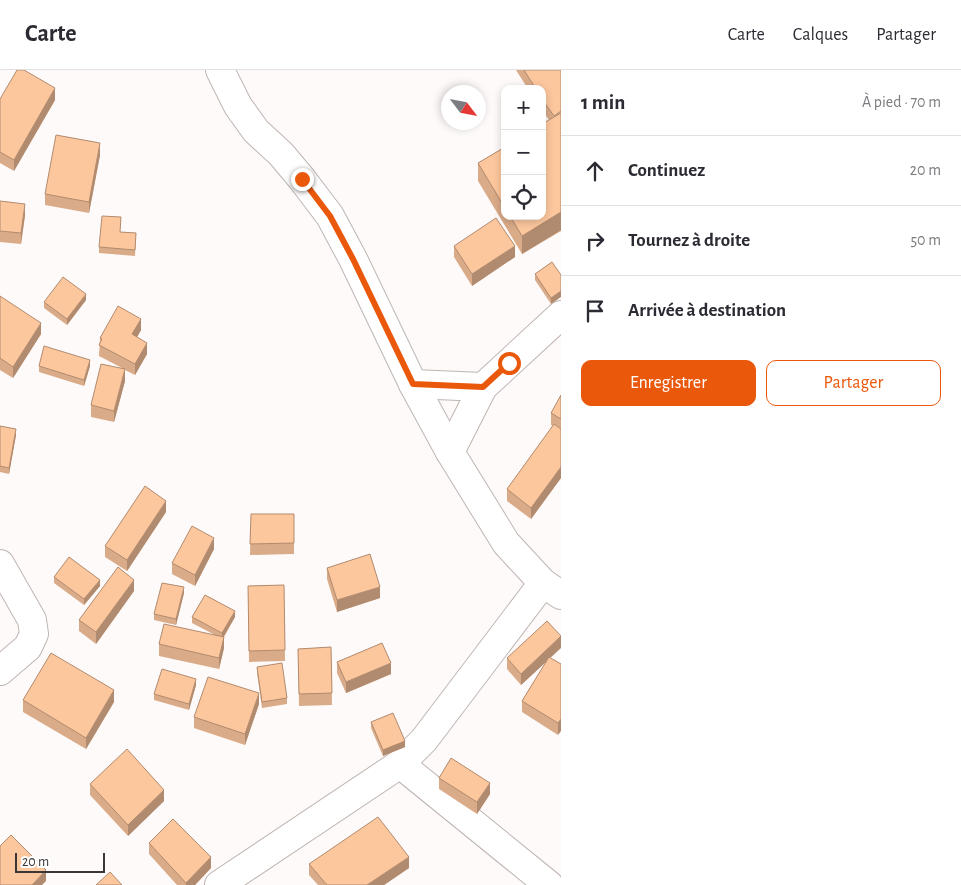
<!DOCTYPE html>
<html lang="fr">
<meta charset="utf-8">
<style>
:root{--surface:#fff;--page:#f7f7f7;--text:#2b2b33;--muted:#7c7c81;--line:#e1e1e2;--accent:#ea580c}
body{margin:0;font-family:"Alegreya Sans",sans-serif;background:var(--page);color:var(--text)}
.controls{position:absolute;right:15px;top:15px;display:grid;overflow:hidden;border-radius:10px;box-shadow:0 2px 8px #0003}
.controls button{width:45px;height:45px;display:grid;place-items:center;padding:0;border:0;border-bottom:1px solid var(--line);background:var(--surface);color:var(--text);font:25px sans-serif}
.compass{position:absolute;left:441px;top:15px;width:45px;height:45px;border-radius:50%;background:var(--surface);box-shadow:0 2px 8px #0003;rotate:122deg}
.scale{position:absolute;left:15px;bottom:12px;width:90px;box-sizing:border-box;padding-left:5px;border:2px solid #3a3635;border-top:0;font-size:14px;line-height:18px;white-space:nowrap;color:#3a3635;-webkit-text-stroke:4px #fff;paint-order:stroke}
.stop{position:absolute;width:15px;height:15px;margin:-11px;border:4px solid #ea580c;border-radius:50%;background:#fff}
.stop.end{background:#ea580c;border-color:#fff;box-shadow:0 1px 5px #0008}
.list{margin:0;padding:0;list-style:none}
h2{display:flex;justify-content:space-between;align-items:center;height:65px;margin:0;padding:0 20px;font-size:21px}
h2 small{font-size:16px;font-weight:400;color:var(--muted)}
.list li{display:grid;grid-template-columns:32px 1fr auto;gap:15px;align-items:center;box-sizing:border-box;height:70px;padding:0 20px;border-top:1px solid var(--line)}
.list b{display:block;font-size:19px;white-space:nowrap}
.list em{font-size:16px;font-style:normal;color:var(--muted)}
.actions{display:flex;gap:10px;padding:15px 20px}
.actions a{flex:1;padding:11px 0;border:1px solid var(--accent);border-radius:10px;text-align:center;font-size:18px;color:var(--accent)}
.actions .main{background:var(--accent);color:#fff}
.icon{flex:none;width:28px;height:28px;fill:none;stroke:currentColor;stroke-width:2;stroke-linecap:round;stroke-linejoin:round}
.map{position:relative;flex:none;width:561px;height:815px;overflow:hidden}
header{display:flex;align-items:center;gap:30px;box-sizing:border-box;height:70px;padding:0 25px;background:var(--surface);border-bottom:1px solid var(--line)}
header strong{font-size:24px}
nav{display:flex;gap:28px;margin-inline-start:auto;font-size:18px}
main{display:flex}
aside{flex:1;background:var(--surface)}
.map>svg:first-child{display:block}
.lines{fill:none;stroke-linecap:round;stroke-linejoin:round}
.street-casing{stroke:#beb5b2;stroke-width:30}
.street{stroke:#fff;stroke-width:28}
.wall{fill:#daab88}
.shaded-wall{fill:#b18b6f}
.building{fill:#fdc79e;stroke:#b18b6f}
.route{stroke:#ea580c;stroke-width:6}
</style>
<header>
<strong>Carte</strong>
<nav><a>Carte</a><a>Calques</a><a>Partager</a></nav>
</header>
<main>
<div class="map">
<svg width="561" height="815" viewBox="0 0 561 815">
<rect width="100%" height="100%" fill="#fefaf9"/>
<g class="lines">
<g class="street-casing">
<g id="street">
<polyline points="220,0 238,36 256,61 281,84 302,109 330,146 353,189 413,314 450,382 506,473 543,513 561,525"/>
<polyline points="413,314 483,317"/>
<polyline points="450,382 483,317 561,245"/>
<polyline points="0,494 32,550 34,564 28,577 0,601"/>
<polyline points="400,694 549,815"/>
<polyline points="219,815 400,694 424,670 543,513"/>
</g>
</g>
<use href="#street" class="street"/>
</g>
<g class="wall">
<polygon points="516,0 561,0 561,161 522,184 478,111 478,93 505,77 505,146 542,146 549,50 542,40 542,19 528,19"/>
<polygon points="0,29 55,30 14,101 0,93"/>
<polygon points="100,85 89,143 45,135 45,124"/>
<polygon points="0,131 25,145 21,174 0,172"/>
<polygon points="120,162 136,163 135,186 99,183 99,177"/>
<polygon points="454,176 515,187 472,216 454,187"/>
<polygon points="552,192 551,234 535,210 535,204"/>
<polygon points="0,226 41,264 13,308 0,300"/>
<polygon points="86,230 67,255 44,238 44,232"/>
<polygon points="141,260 137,267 147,284 135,305 125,300 125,311 114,352 91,347 91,335 124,299 99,286 100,268"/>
<polygon points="39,296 90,296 84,316 39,302"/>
<polygon points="561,325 561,408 531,449 507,431 507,419 553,356 551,355 551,343"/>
<polygon points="0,356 16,365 9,404 0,402"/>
<polygon points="166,442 127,501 105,487 105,476"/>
<polygon points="251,444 294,444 294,484 250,485"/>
<polygon points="214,479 195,516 172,504 172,493"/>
<polygon points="327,498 380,528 337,542 327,509"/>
<polygon points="54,507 100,516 84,535 54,513"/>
<polygon points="284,515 285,591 249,592 248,516"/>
<polygon points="134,521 96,574 79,561 79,550"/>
<polygon points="184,523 176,555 154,550 154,544"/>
<polygon points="192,547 235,547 224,567 224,578 219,599 159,586 159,574 215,565 192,553"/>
<polygon points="331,577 332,635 299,636 298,579"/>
<polygon points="507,588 550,588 561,594 558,665 522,642 522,631 547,591 521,615 507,599"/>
<polygon points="337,592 391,604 346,623 337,603"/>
<polygon points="257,597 287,628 287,634 262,638 257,603"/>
<polygon points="196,615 189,640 154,630 154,624"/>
<polygon points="23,630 114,632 86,679 23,642"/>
<polygon points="259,634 245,675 194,658 194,647"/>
<polygon points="371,652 405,677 383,686 371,658"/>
<polygon points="439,708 490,724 477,744 439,719"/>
<polygon points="90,714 164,731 128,766 90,725"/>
<polygon points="149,773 211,798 195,815 177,815 149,784"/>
<polygon points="309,794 409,798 384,815 318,815 309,805"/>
</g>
<g class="shaded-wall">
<polygon points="55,18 55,30 14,101 14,90"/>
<polygon points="100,73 100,85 89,143 89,132"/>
<polygon points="25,134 25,145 21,174 21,163"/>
<polygon points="561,142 561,160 522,184 522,166"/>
<polygon points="515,176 515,187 472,216 472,204"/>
<polygon points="561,221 561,227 551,234 551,228"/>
<polygon points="86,224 86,230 67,255 67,249"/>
<polygon points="141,249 141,260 132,276 132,264"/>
<polygon points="41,253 41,264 13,308 13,297"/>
<polygon points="147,273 147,284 135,305 135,294"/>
<polygon points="90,290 90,296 84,316 84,310"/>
<polygon points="125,299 125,311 114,352 114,341"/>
<polygon points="16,359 16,365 9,404 9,398"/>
<polygon points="561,397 561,408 531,449 531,438"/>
<polygon points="166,431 166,442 127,501 127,490"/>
<polygon points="214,468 214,479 195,516 195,505"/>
<polygon points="100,510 100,516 84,535 84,529"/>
<polygon points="134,510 134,521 96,574 96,562"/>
<polygon points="184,517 184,523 176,555 176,549"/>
<polygon points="380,517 380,528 337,542 337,530"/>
<polygon points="235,541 235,547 222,569 222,563"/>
<polygon points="561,566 561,578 521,615 521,604"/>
<polygon points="224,567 224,578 219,599 219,588"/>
<polygon points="391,593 391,604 346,623 346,612"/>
<polygon points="196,609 196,615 189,640 189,634"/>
<polygon points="114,620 114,632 86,679 86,668"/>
<polygon points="259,623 259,634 245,675 245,664"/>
<polygon points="561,649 561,661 558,665 558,653"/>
<polygon points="405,671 405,677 383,686 383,680"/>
<polygon points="490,713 490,724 477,744 477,732"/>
<polygon points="164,720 164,731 128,766 128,755"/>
<polygon points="211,787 211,798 195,815 186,815 186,813"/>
<polygon points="409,787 409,798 384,815 367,815"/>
<polygon points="46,800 46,811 42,815 32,815"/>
</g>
<g class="building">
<polygon points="17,0 24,0 55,18 14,90 0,82 0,29"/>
<polygon points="524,0 561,0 561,41 554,46 542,29 542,19 536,19"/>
<polygon points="561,43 561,142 522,166 510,146 542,146 542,54"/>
<polygon points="56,65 100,73 89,132 45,124"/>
<polygon points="505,77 505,138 478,93"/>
<polygon points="0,131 25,134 21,163 0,161"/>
<polygon points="102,146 121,147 120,162 136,163 135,180 99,177"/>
<polygon points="496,148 515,176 472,204 454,176"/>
<polygon points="552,192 561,205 561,221 551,228 535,204"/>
<polygon points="63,207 86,224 67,249 44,232"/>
<polygon points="0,226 41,253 13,297 0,288"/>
<polygon points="118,236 141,249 132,264 147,273 135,294 99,275 102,269 100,268"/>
<polygon points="44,276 90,290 84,310 39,296"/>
<polygon points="101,294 125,299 114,341 91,335"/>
<polygon points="561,325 561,349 551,343"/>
<polygon points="554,354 561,359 561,397 531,438 507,419"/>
<polygon points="0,356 16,359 9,398 0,396"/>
<polygon points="145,416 166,431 127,490 105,476"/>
<polygon points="251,444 294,444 294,473 250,474"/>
<polygon points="192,456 214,468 195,505 172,493"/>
<polygon points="370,484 380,517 337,530 327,498"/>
<polygon points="69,487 100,510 84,529 54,507"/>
<polygon points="118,497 134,510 96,562 79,550"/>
<polygon points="162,513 184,517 176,549 154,544"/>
<polygon points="284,515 285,580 249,581 248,516"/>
<polygon points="205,525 235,541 222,563 192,547"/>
<polygon points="547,551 561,566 521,604 507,588"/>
<polygon points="164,554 224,567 219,588 159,574"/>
<polygon points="382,573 391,593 346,612 337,592"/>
<polygon points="331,577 332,623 299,624 298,579"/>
<polygon points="51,583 114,620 86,668 23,630"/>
<polygon points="549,587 561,594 561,649 558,653 522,631"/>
<polygon points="282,593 287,628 262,632 257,597"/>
<polygon points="162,599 196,609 189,634 154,624"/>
<polygon points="208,607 259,623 245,664 194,647"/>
<polygon points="393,643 405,671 383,680 371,652"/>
<polygon points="127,679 164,720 128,755 90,714"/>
<polygon points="451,688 490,713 477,732 439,708"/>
<polygon points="378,747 409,787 367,815 327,815 309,794"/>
<polygon points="173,749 211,787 186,813 149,773"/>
<polygon points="11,765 46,800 32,815 0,815 0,776"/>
<polygon points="110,802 122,815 96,815"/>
</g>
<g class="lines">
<polyline class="route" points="302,109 330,146 353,189 413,314 483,317 509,293"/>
</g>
</svg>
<div class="controls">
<button>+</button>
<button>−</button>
<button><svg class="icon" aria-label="locate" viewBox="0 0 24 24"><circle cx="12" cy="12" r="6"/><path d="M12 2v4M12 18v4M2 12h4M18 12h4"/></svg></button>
</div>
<svg class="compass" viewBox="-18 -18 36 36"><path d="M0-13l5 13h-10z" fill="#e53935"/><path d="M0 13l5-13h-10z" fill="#7c7c81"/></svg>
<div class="scale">20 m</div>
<div class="stop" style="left:509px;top:293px"></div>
<div class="stop end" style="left:302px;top:109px"></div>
</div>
<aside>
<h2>1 min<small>À pied · 70 m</small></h2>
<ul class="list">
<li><svg class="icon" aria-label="ahead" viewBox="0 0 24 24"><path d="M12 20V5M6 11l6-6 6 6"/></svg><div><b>Continuez</b></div><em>20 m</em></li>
<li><svg class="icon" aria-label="right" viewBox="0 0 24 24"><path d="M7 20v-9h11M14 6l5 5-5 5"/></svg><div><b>Tournez à droite</b></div><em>50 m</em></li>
<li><svg class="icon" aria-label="arrive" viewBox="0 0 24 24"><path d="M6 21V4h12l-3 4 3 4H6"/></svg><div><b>Arrivée à destination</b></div></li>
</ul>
<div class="actions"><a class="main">Enregistrer</a><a>Partager</a></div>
</aside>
</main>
